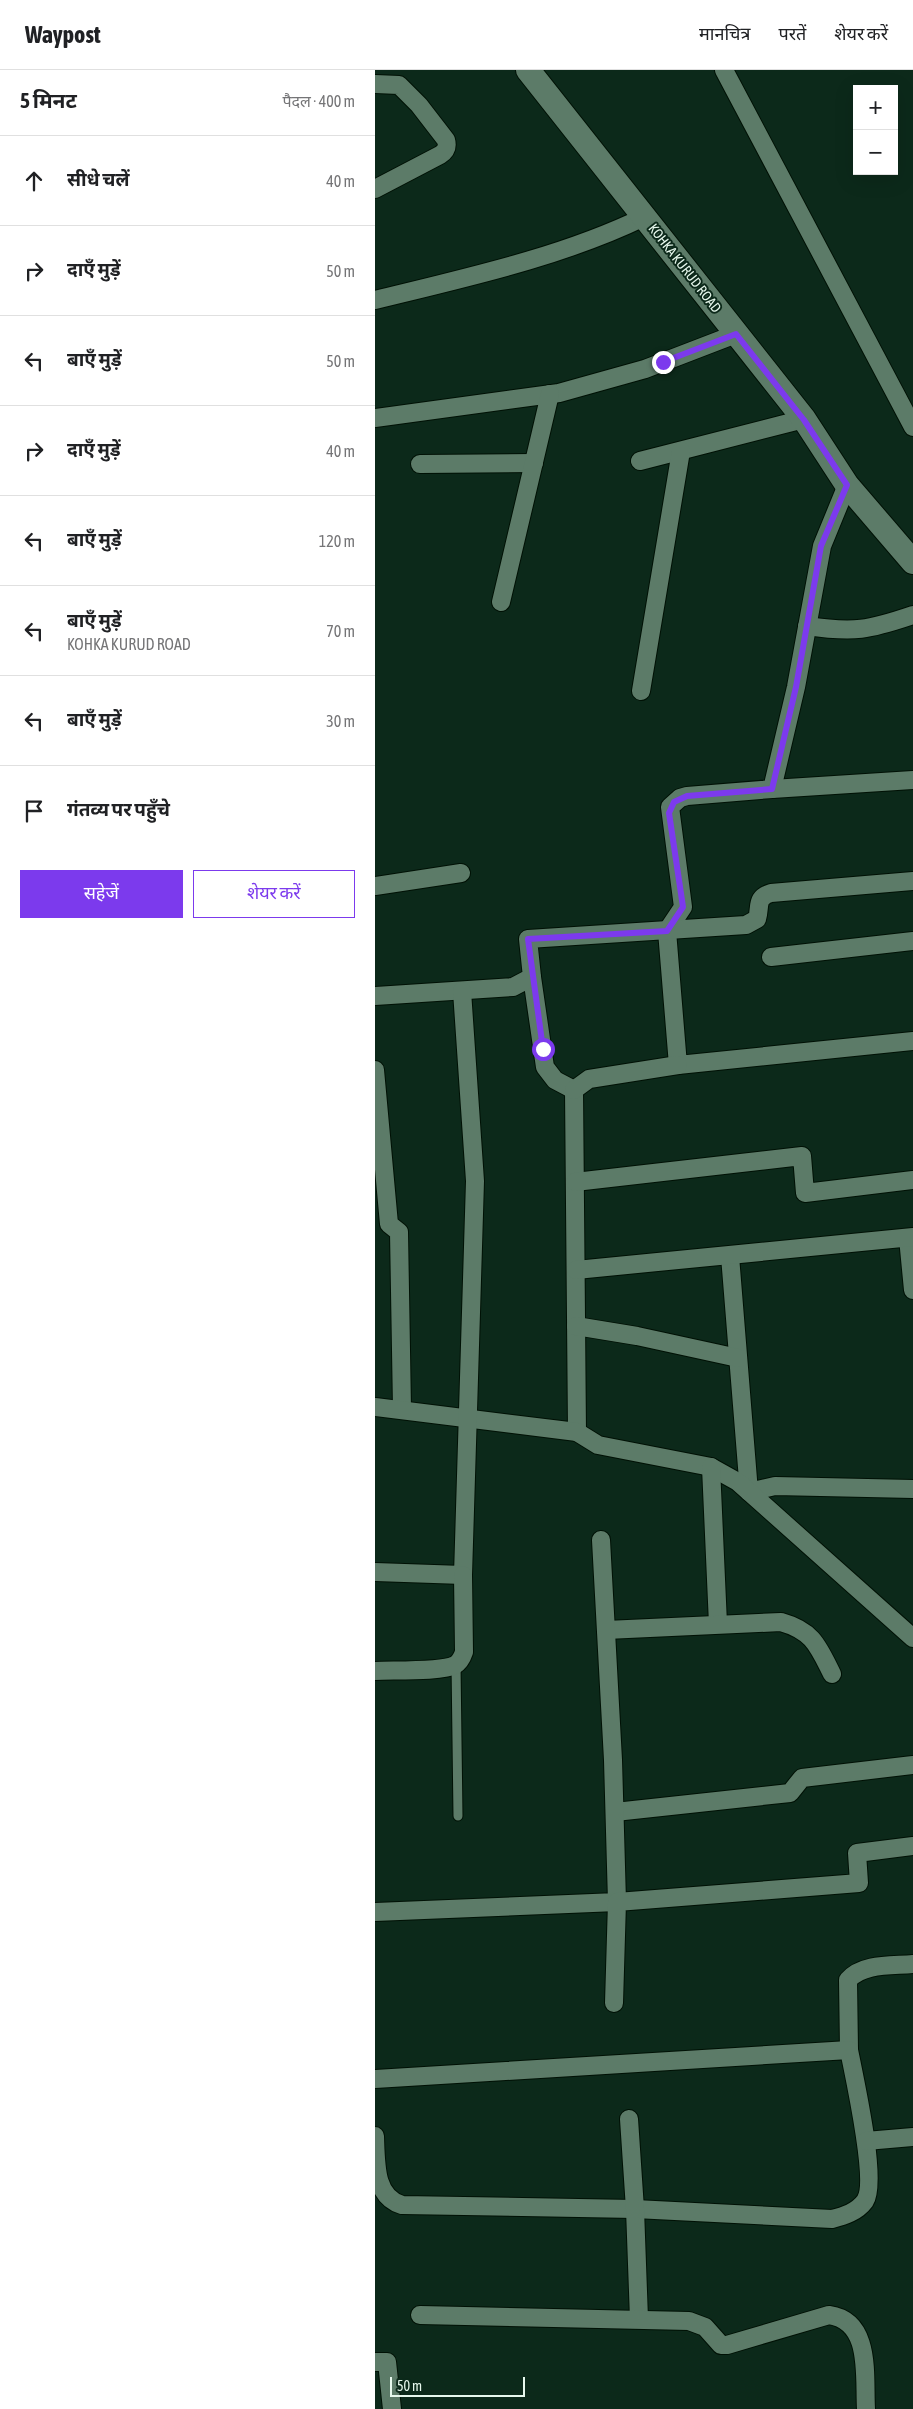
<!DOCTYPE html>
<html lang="hi">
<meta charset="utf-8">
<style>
:root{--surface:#fff;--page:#f6f6f6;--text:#202124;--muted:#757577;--line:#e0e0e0;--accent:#7c3aed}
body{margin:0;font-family:"Asap Condensed","Noto Sans Devanagari",sans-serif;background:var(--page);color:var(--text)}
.controls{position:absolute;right:15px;top:15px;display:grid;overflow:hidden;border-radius:0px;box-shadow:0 5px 20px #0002}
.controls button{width:45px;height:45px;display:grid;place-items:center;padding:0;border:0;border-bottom:1px solid var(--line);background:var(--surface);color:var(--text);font:25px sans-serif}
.scale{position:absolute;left:15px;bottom:12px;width:135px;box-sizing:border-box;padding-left:5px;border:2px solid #e7f8ed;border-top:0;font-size:14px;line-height:18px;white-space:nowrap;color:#e7f8ed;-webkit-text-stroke:4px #0c291a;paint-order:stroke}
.stop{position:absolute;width:15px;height:15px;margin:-11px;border:4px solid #7c3aed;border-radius:50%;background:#fff}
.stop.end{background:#7c3aed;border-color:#fff;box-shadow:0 1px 5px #0008}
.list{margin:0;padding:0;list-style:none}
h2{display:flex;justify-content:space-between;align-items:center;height:65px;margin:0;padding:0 20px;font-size:21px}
h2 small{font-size:16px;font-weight:400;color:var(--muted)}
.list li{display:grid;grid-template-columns:32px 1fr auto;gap:15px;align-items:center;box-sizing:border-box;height:90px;padding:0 20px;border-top:1px solid var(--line)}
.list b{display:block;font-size:19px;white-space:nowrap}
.list p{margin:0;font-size:16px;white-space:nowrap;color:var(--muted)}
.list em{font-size:16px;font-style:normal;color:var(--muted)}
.actions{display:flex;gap:10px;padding:15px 20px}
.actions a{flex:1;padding:11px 0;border:1px solid var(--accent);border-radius:0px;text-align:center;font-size:18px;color:var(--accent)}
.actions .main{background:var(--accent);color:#fff}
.icon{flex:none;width:28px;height:28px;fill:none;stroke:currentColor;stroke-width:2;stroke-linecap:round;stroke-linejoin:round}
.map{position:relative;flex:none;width:538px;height:2339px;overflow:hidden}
header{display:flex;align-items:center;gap:30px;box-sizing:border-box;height:70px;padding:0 25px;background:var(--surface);border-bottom:1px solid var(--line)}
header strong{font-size:24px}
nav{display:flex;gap:28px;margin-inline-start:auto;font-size:18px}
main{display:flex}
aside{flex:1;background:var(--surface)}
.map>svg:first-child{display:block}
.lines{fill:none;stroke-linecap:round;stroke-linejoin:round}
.lane-casing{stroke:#001105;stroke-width:11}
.street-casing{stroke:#001105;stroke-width:20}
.secondary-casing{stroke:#001105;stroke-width:26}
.lane{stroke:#5c7b68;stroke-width:9}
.street{stroke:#5c7b68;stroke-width:18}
.secondary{stroke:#5c7b68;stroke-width:24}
.route{stroke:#7c3aed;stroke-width:6}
.labels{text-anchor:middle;stroke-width:4;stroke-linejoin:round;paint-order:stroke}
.street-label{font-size:14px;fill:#e7f8ed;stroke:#0c291a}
</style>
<header>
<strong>Waypost</strong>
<nav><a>मानचित्र</a><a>परतें</a><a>शेयर करें</a></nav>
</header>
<main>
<aside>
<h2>5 मिनट<small>पैदल · 400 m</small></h2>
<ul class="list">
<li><svg class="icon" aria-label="ahead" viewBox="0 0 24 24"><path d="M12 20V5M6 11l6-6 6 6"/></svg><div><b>सीधे चलें</b></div><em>40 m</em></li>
<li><svg class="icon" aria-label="right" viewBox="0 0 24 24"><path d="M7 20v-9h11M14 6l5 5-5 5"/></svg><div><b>दाएँ मुड़ें</b></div><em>50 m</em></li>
<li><svg class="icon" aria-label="left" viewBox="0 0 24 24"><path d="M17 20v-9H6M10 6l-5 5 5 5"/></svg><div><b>बाएँ मुड़ें</b></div><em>50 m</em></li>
<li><svg class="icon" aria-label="right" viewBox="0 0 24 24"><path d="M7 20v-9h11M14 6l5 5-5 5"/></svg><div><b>दाएँ मुड़ें</b></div><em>40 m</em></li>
<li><svg class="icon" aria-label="left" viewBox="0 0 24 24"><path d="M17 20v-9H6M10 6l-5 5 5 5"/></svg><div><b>बाएँ मुड़ें</b></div><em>120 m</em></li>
<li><svg class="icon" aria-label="left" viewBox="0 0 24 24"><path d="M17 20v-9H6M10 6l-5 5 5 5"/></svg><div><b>बाएँ मुड़ें</b><p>KOHKA KURUD ROAD</p></div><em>70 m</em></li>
<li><svg class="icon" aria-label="left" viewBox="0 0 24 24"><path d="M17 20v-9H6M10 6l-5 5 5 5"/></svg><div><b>बाएँ मुड़ें</b></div><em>30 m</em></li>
<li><svg class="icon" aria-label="arrive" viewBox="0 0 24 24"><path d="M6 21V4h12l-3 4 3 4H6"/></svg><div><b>गंतव्य पर पहुँचे</b></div></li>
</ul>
<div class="actions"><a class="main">सहेजें</a><a>शेयर करें</a></div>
</aside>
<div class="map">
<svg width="538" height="2339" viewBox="0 0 538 2339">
<rect width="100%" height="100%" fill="#0c291a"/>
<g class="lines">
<g class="lane-casing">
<polyline id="lane" points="81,1594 83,1746"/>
</g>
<g class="street-casing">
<g id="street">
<polyline points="349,0 538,357"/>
<path d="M0 14 24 15 44 35 71 70C73 77 71 81 65 85L0 119"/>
<path d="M0 230C89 208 187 187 269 147"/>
<polyline points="0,348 184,323 270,299 361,264"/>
<polyline points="265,391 429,349"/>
<polyline points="45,394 159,393"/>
<polyline points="472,415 447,476 421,617 397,719 312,726 305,728 295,737 308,837 292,861 303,995 538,971"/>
<polyline points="126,532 175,324"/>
<path d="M432 556C479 563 494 560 538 545"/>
<polyline points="266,621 306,381"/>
<polyline points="397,719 538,710"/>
<polyline points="0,816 86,803"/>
<polyline points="396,887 538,871"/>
<polyline points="157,907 170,997 180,1010 199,1020 202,1362"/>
<path d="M0 926 138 917 157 907 153 869 371 855 382 849C386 836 380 828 396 823L538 811"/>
<polyline points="0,1000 14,1154 24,1162 27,1339"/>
<polyline points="199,1020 214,1009 303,995"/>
<polyline points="200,1112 427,1086 430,1123 538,1110"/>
<polyline points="533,1168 538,1220"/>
<polyline points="355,1186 374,1422 400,1416 538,1419"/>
<polyline points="201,1200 538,1167"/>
<polyline points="201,1256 262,1266 363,1288"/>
<polyline points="0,1337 202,1362 223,1375 336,1397 363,1412 538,1568"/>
<polyline points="336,1397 343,1554"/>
<polyline points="0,1502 88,1505 100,1111 87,921"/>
<path d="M231 1560 406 1552C438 1561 443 1576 457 1604"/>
<path d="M0 1601C17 1600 67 1602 80 1595 85 1592 87 1588 89 1582L88 1505"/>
<polyline points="240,1742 415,1723 427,1708 538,1695"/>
<polyline points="0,1842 242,1832 238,1690 226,1470"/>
<polyline points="239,1933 242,1832 484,1813 482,1783 538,1776"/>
<path d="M474 1980 473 1910C488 1893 517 1896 538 1894"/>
<path d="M0 2009 474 1980C479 2006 503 2112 490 2131 482 2142 469 2146 457 2149L260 2139 27 2135C0 2127 1 2096 0 2066"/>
<polyline points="254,2049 260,2139 264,2249"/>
<polyline points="491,2071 538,2067"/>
<path d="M45 2245 314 2251 330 2257 346 2275H352L454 2245C497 2251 489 2306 491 2339"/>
<polyline points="0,2292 12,2292 17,2339"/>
</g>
</g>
<g class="secondary-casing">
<polyline id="secondary" points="153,0 429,349 472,415 538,492"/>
</g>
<use href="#lane" class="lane"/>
<use href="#street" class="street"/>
<use href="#secondary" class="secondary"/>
</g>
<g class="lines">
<polyline class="route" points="168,979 153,869 292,861 308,837 294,743 299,732 312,726 397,719 421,617 446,476 472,415 429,350 361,264 288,292"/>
</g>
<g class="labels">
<g class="street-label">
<text transform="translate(310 198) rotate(52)" y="5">KOHKA KURUD ROAD</text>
</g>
</g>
</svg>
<div class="controls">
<button>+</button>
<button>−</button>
</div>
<div class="scale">50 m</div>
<div class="stop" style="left:168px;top:979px"></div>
<div class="stop end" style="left:288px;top:292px"></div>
</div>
</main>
